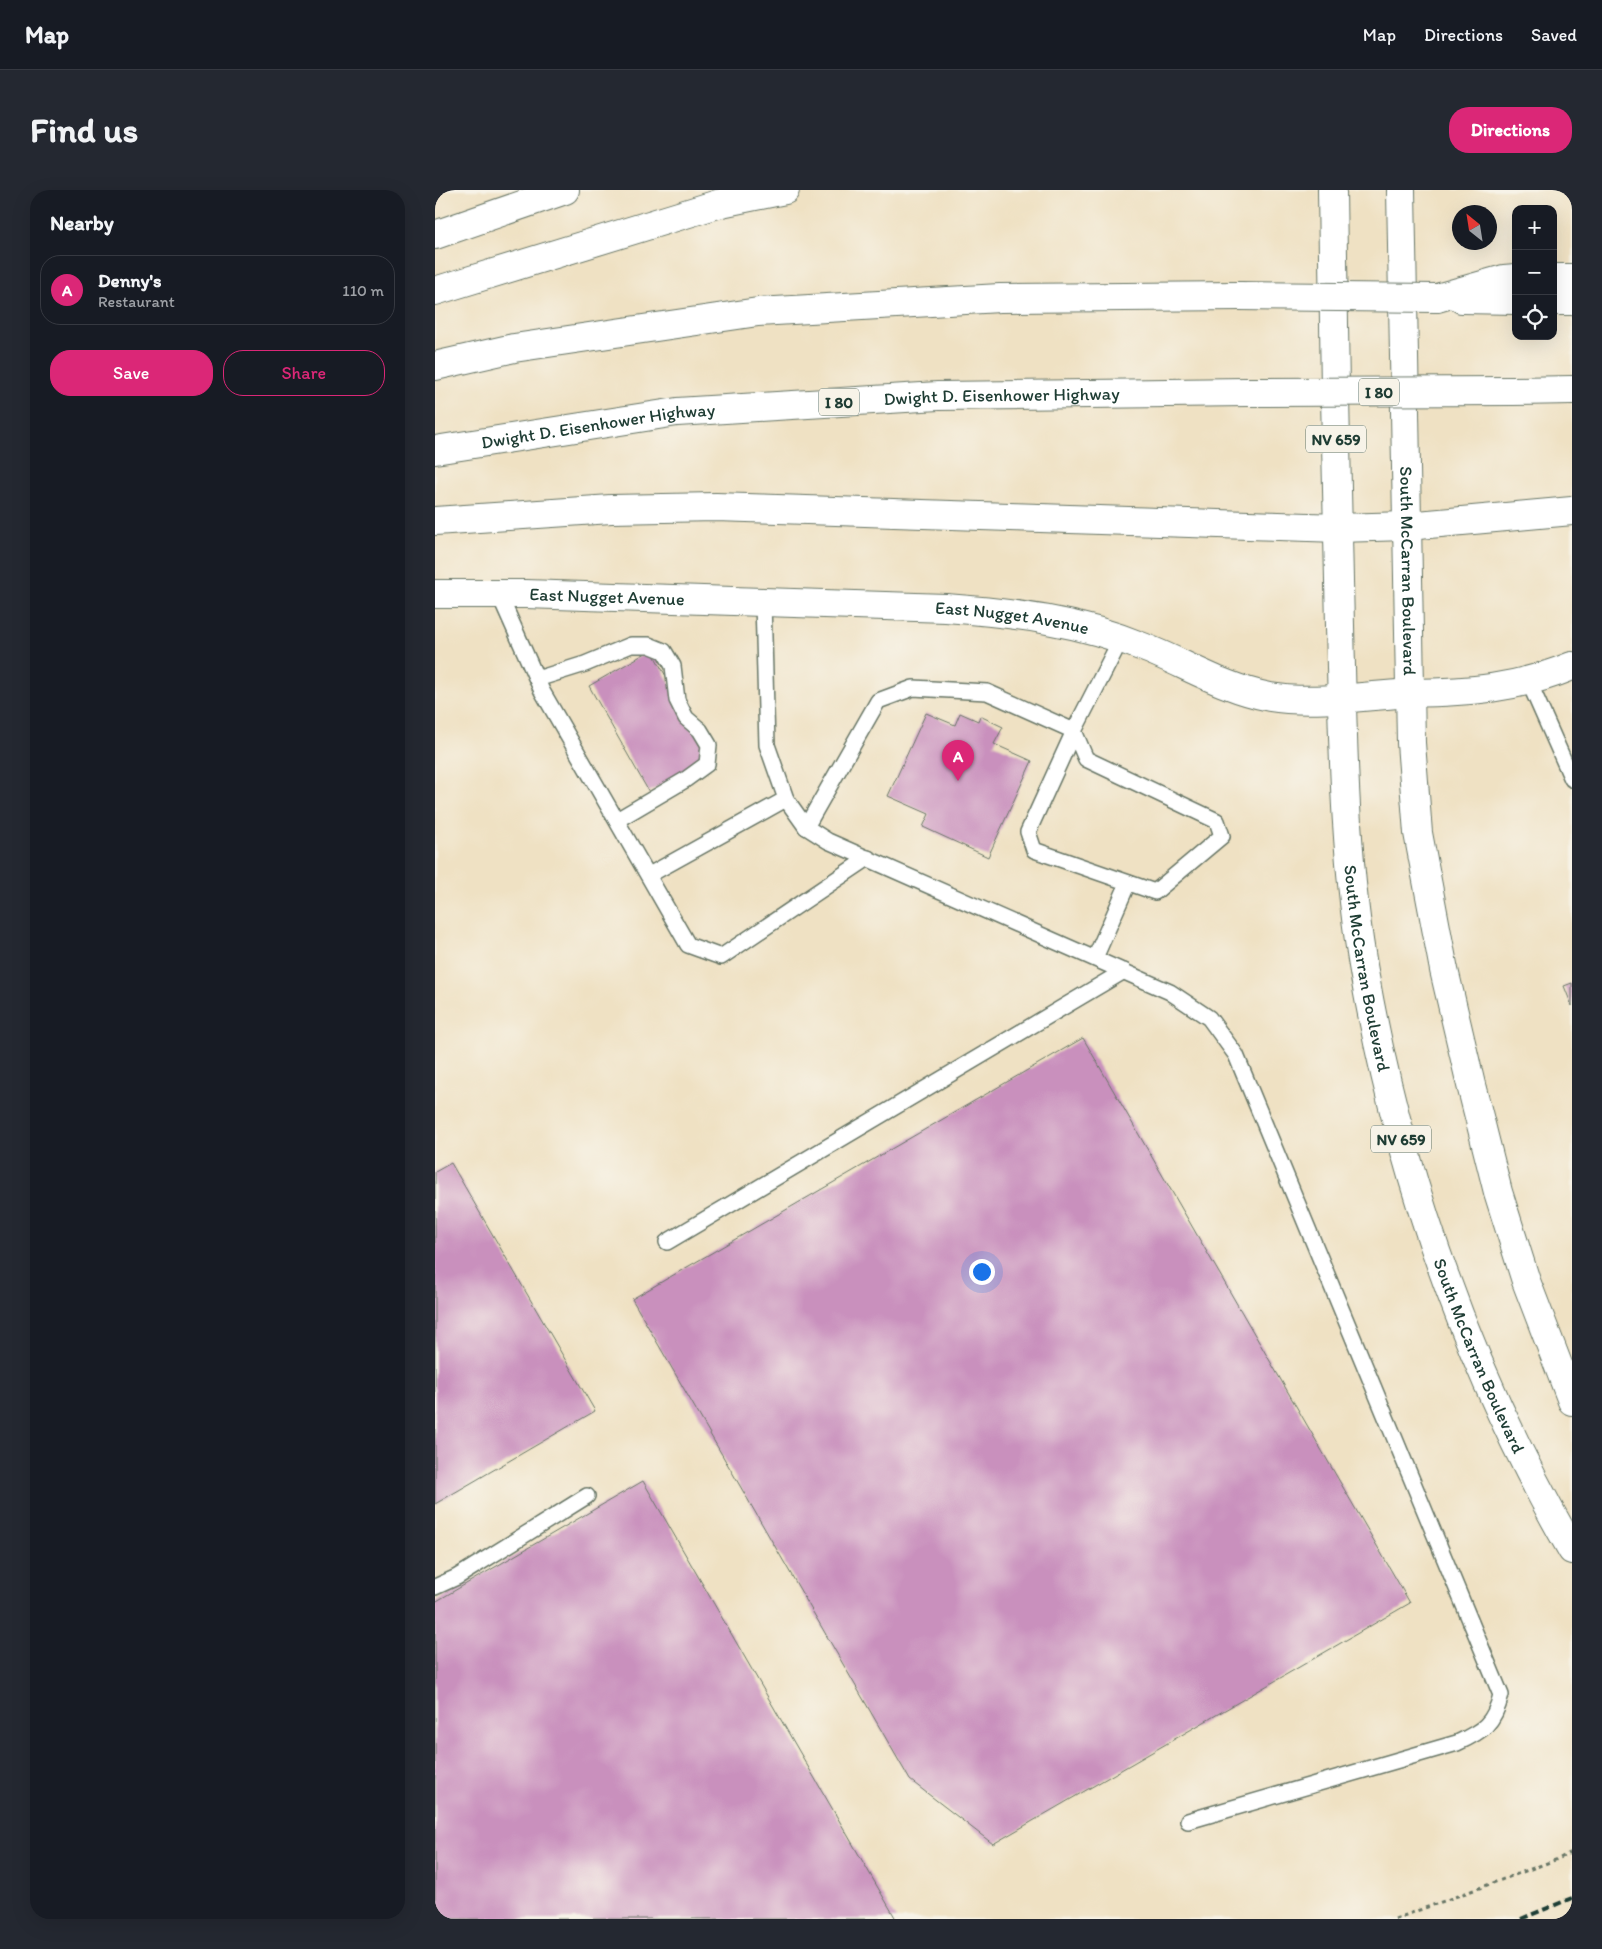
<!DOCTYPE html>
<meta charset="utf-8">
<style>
:root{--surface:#171b24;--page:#242831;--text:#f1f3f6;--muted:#9ea1a6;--line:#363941;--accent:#db2777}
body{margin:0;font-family:Itim,sans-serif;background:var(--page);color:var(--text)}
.controls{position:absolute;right:15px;top:15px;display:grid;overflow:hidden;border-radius:10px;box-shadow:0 5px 20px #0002}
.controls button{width:45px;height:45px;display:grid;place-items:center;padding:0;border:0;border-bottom:1px solid var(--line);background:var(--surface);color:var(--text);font:25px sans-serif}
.compass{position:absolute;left:1017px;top:15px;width:45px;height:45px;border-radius:50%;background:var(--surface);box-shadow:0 5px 20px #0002;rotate:330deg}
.you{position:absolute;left:546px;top:1081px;width:18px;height:18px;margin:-12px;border:4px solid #fff;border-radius:50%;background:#1a73e8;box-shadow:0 0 0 8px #1a73e833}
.badge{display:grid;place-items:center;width:32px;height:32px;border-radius:50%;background:var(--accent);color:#fff;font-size:16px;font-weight:700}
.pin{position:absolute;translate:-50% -41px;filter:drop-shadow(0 1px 2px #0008)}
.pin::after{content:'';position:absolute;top:26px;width:18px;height:15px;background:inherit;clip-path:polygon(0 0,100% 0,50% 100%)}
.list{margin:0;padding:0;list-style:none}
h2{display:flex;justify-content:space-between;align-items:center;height:65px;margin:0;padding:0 20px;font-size:21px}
h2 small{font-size:16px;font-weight:400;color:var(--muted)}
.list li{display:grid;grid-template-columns:32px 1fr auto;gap:15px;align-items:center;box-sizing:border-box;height:70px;margin:0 10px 10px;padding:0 10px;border:1px solid var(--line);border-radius:20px}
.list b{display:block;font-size:19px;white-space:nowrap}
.list p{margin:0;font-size:16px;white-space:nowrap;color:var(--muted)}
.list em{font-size:16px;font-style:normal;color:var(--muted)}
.actions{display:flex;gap:10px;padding:15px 20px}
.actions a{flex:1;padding:11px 0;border:1px solid var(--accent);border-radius:20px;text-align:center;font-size:18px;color:var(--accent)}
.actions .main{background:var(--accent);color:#fff}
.icon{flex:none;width:28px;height:28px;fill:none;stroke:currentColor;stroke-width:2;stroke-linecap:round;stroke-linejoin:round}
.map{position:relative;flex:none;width:1137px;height:1729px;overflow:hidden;border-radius:20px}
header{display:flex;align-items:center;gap:30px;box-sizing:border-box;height:70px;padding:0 25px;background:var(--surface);border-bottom:1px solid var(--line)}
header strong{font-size:24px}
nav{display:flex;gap:28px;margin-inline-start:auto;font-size:18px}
.intro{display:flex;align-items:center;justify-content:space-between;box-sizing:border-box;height:120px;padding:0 30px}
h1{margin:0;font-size:35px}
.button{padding:12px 22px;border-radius:20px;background:var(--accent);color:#fff;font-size:18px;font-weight:700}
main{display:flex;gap:30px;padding:0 30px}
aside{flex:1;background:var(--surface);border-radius:20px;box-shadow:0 5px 20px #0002}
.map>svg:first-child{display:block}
.building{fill:#c990bd}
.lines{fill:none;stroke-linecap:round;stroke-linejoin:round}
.service-casing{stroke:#687666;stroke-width:18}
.minor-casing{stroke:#687666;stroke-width:30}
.tertiary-casing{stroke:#687666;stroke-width:30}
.secondary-casing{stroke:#687666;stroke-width:30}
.primary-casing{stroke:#687666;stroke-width:30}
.motorway-casing{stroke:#687666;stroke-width:30}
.path{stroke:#687666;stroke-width:3;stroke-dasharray:4 4;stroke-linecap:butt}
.service{stroke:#fff;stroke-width:15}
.minor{stroke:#fff;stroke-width:28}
.tertiary{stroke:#fff;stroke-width:28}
.secondary{stroke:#fff;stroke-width:28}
.primary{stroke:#fff;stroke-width:28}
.motorway{stroke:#fff;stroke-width:28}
.rail{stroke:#1f3d34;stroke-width:4;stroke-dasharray:8 4;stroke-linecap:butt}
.motorway-bridge-casing{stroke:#687666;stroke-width:30;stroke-linecap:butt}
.motorway-bridge{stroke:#fff;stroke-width:28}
.labels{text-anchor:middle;stroke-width:4;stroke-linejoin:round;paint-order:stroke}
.shield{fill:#f7f3e8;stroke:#60746a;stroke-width:1}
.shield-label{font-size:16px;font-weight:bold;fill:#1f3d34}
.street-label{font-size:18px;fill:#1f3d34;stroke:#f7f3e8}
</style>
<header>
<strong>Map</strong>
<nav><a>Map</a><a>Directions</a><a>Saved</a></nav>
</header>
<div class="intro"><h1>Find us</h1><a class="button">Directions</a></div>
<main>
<aside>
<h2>Nearby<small></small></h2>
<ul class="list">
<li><span class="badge">A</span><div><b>Denny's</b><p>Restaurant</p></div><em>110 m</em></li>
</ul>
<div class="actions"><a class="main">Save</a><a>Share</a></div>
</aside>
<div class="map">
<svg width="1137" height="1729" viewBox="0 0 1137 1729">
<rect width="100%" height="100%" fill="#f7f3e8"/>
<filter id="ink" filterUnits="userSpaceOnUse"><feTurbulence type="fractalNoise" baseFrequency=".02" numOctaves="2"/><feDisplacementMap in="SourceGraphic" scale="10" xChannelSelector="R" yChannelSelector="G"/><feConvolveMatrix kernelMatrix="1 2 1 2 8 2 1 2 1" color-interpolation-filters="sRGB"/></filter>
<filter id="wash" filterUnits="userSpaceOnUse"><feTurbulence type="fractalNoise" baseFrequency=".0096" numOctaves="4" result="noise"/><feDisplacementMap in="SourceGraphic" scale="20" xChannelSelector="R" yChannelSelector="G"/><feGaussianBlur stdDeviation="1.12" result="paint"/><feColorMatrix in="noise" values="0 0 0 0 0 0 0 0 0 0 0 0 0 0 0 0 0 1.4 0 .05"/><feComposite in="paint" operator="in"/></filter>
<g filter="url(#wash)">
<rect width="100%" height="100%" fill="#efe1c3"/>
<g id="blocks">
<g class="building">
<polygon points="216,460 271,556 265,560 271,570 214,602 154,496"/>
<polygon points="491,523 520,535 525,523 543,531 545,526 568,537 559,554 597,571 553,667 488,637 494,624 453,606"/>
<polygon points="1137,793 1137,816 1129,796"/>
<polygon points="648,848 975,1413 558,1654 475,1590 197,1109"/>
<polygon points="16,973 160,1221 0,1314 0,982"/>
<polygon points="208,1291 461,1729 8,1729 0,1716 0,1412"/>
</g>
</g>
</g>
<g filter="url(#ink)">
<use href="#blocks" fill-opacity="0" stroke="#687666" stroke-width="1"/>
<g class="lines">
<g class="service-casing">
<g id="service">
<polyline points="64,404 107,501 253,755 286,767 433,668"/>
<path d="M328 412 332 555 351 609 371 637 393 651 735 802 774 828 801 865 1066 1505C1059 1534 1048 1541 1022 1553L753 1631"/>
<polyline points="102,489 150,474 196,455 214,455 229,461 238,476 242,510 251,528 265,540 274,555 272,574 250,590 182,630"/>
<polyline points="1094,492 1137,589"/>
<polyline points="371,637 443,511 478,498 552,502 639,541 651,569 782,631 787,646 720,702 599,660 593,642 639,541 686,449"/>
<polyline points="214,685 351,609"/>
<polyline points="660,768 693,693"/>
<polyline points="232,1052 689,781"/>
<polyline points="0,1397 22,1387 152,1306"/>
</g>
</g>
<g class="minor-casing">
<path id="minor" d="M975 503C1034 502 1081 499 1137 476"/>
</g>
<g class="tertiary-casing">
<g id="tertiary">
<path id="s1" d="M0 404H91L511 418C578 423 645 431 708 457 749 473 790 499 835 507 875 514 934 506 975 503"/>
</g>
</g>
<g class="secondary-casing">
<polyline id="secondary" points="0,45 130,0"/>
</g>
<g class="primary-casing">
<g id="primary">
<path id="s2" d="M897 0C899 145 901 291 905 436 908 554 909 671 930 787 966 988 1035 1183 1137 1360"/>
<path id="s3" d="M966 0 976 553 983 643 1009 780 1036 895 1063 1002 1091 1091 1137 1211"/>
</g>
</g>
<g class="motorway-casing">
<g id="motorway">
<polyline points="1118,88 1137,88"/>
<polyline points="0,101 286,13 350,0"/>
<polyline points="1002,108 1069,89 1081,88"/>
<polyline points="1027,109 1081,110"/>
<polyline points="1118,111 1137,111"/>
<polyline points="0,176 79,158 323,122 565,108 805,106"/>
<polyline points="1077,201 1137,200"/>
<path id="s4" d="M0 260 242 222 503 206 811 202"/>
<polyline points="0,331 176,319 281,317 903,338 972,336 1137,321"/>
</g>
</g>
<polyline class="path" points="960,1729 1123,1669 1137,1662"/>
<use href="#service" class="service"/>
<use href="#minor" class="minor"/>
<use href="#tertiary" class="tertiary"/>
<use href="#secondary" class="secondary"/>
<use href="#primary" class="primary"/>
<use href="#motorway" class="motorway"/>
<g class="rail">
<polyline points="1086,1729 1137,1708"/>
<polyline points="1136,1729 1137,1729"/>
</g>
<g class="motorway-bridge-casing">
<g id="motorway-bridge">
<polyline points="805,106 1002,108"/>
<polyline points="811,202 1077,201"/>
</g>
</g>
<use href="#motorway-bridge" class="motorway-bridge"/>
</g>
</g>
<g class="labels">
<g class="shield">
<rect x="924" y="188.5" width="40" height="27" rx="4"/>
<rect x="384" y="198.5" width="40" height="27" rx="4"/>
<rect x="871" y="235.5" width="60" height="27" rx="4"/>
<rect x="936" y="935.5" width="60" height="27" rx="4"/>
</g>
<g class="shield-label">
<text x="944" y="208">I 80</text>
<text x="404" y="218">I 80</text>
<text x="901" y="255">NV 659</text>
<text x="966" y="955">NV 659</text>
</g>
<g class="street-label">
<text dy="6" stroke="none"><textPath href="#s4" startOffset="570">Dwight D. Eisenhower Highway</textPath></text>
<text dy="6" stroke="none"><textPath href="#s4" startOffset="165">Dwight D. Eisenhower Highway</textPath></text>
<text dy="6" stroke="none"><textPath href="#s3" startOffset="381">South McCarran Boulevard</textPath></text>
<text dy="6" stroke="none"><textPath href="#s1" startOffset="172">East Nugget Avenue</textPath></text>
<text dy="6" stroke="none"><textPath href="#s1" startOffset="578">East Nugget Avenue</textPath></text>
<text dy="6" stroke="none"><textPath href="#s2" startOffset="780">South McCarran Boulevard</textPath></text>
<text dy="6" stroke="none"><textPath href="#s2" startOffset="1185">South McCarran Boulevard</textPath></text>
</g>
</g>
</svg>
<div class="controls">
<button>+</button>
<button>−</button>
<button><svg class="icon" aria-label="locate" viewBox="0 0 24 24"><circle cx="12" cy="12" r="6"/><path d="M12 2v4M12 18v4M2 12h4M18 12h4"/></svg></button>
</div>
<svg class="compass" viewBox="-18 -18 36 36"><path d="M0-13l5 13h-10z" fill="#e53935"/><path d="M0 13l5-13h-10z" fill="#9ea1a6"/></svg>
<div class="you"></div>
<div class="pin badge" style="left:523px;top:591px">A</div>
</div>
</main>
